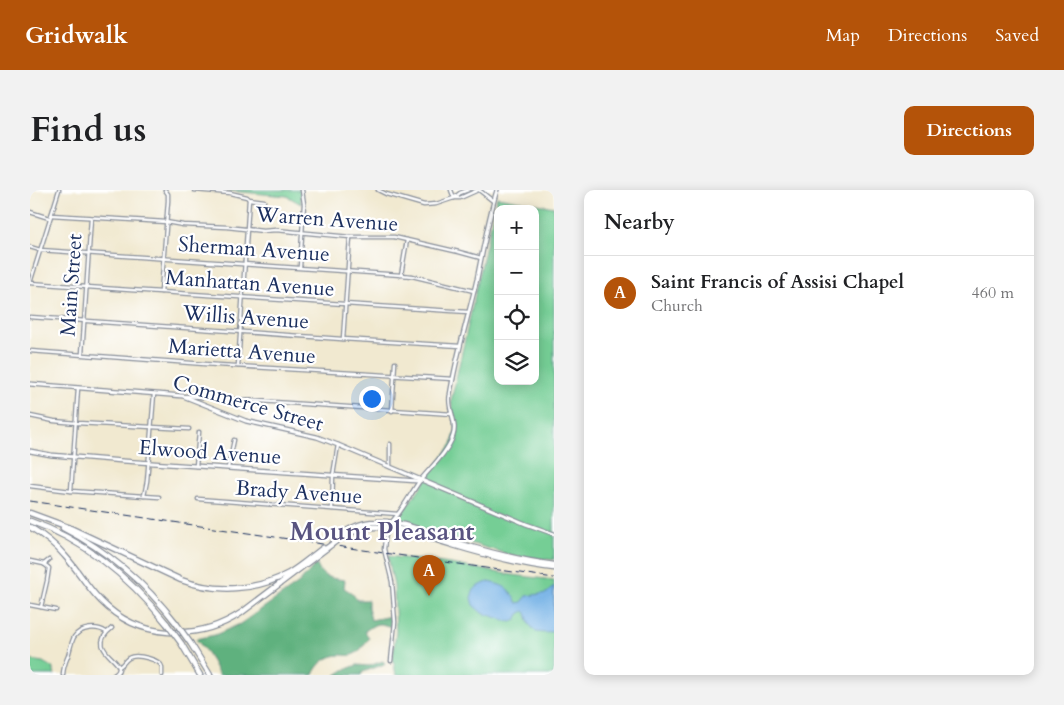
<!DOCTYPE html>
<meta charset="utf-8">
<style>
:root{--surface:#fff;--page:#f2f2f2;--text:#202124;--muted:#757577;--line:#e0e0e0;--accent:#b45309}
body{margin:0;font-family:Cardo,serif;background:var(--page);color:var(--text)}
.controls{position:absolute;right:15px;top:15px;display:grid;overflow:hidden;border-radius:10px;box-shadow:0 2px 12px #0003}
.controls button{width:45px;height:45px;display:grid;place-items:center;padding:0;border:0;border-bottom:1px solid var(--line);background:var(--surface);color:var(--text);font:25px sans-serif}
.you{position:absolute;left:341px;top:208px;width:18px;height:18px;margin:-12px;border:4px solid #fff;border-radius:50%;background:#1a73e8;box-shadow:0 0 0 8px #1a73e833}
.badge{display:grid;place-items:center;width:32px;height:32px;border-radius:50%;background:var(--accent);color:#fff;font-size:16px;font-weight:700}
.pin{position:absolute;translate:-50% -41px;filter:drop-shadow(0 1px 2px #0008)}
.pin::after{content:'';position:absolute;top:26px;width:18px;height:15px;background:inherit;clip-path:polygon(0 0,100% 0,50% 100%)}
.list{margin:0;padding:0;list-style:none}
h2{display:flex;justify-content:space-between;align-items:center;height:65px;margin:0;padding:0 20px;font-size:21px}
h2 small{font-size:16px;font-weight:400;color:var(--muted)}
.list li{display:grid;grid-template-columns:32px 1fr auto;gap:15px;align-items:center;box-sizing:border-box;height:75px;padding:0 20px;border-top:1px solid var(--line)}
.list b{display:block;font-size:19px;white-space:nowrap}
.list p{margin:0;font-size:16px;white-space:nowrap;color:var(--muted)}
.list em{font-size:16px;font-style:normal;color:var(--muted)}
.icon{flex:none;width:28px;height:28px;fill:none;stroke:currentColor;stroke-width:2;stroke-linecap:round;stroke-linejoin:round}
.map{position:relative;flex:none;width:524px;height:485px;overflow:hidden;border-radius:10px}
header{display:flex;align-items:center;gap:30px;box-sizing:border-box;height:70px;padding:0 25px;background:var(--accent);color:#fff}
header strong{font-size:24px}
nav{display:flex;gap:28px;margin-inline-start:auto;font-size:18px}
.intro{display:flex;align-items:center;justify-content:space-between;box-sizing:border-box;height:120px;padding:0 30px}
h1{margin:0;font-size:35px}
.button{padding:12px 22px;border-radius:10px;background:var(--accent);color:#fff;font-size:18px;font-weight:700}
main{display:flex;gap:30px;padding:0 30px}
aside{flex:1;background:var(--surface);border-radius:10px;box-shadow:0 2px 12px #0003}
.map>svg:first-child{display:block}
.green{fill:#74ce95;stroke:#487e7a;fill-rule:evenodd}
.forest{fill:#5fb17e;stroke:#3d706e}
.water{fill:#72b0e5;stroke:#4670a2}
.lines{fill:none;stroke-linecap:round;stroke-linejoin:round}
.street-casing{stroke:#868c97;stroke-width:5}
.secondary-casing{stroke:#868c97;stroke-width:5.5}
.highway-casing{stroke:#868c97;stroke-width:7}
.street{stroke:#fff;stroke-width:2.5}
.secondary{stroke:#fff;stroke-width:3}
.highway{stroke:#fff;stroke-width:4.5}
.rail{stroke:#1b2f5e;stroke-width:1;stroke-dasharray:8 4;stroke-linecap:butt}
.highway-bridge-casing{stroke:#868c97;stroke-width:7;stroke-linecap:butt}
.highway-bridge{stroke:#fff;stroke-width:4.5}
.labels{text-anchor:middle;stroke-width:4.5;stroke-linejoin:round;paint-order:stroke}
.street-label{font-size:21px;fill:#1b2f5e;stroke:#fff}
.district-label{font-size:26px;font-weight:bold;fill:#595481;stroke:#fff}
</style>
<header>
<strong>Gridwalk</strong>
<nav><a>Map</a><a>Directions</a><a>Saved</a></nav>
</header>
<div class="intro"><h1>Find us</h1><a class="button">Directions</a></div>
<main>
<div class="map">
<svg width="524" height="485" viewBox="0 0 524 485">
<rect width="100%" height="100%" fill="#fff"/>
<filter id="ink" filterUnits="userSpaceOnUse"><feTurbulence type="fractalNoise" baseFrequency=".02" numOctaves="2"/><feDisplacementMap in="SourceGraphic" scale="10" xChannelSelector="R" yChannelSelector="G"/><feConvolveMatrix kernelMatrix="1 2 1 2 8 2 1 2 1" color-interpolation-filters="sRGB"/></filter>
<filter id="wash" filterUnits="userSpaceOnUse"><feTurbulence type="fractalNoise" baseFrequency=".0096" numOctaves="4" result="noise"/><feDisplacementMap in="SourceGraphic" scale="20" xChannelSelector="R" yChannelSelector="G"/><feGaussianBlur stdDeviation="1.12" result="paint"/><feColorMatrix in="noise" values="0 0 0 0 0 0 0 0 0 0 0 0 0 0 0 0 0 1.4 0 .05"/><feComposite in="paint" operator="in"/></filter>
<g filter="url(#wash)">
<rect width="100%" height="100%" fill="#f1e9d0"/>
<g class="green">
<polygon points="188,0 270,0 271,14 257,6"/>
<path d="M467 7 524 17V370L484 366 366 331 422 254 426 239 421 211ZM468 19H505V191H468Z"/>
<polygon points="358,366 421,374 482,385 524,390 524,485 366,485 363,468 366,441 364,396"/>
<polygon points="0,470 13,472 23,478 25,485 0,485"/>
</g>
<g class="forest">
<path d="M287 375C292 389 302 388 315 390L314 398 322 403 327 410H338V417L341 430 361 426V437C347 432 347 433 335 441L339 449C334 453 331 461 326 463 319 467 317 465 310 465 298 465 287 474 283 485H189L178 464 166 449 185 445 210 434 269 393 284 376Z"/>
<polygon points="353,471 355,474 333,482 331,485 306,485 314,480 327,475 339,476"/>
</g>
<path class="water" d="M458 392C468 394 478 396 483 406 485 408 485 411 487 413L492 412 497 406 517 403 524 396V441L516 443 506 442 499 434 496 423 494 421 489 424 486 430 481 432 452 423 443 415 441 408 443 401 448 396Z"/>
</g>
<g filter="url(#ink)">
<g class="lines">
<g class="street-casing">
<g id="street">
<polyline points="29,0 0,93 100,100 438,122"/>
<polyline points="164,0 200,3 217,7 219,9 234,11"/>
<polyline points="348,0 356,4 394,15 406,14 424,8 430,8 448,0"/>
<polyline points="421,0 424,8"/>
<polyline points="449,0 463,11"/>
<polyline points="424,8 430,3 438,0"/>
<polyline points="0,22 19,28"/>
<polyline points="21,25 136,32 153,35 197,37 233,41 246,40 320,47 364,47 429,62 451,68"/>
<polyline points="0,57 10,60 371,85 382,86 444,101"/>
<polyline points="270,77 274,14 272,0"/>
<polyline points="371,85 377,50"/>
<polyline points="131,102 138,11 138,4 135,0"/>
<polyline points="0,127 312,149 430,156"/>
<polyline points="313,149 320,47"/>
<polyline points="0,161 188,175 423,189"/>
<polyline points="52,164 61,28"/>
<polyline points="208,176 219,9"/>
<polyline points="156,206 422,224"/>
<polyline points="362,221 365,173"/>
<polyline points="0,226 24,231 47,233 159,239"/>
<polyline points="166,276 169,242"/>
<polyline points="360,277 360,254"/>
<polyline points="198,278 204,250"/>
<polyline points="0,296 41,301 129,307"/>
<polyline points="41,301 48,198"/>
<polyline points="114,306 117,291 124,204"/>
<polyline points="168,309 368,324"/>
<polyline points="302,319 303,285 308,255"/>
<polyline points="357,339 355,350 354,359 362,392 365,432 361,471"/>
<polyline points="0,371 14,374"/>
<polyline points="14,374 19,370"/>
<polyline points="0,415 26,420"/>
<polyline points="11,417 17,391 19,378 14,374"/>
<path d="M82 438C51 462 105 472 84 485"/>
<path d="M89 477C94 474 96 468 101 467 108 465 130 469 132 477 132 478 132 484 132 485"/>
<path d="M33 485C33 478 35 473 38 466 40 460 41 453 44 447 51 437 67 436 76 442"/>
</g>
</g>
<g class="secondary-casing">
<g id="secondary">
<polyline points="0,194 153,206 216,231 287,247 308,255 496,334 524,344"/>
<polyline points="0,261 21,265 93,271 388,291 390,290"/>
<path d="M361 333C372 321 380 305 389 292 400 278 418 262 423 246 428 232 417 219 420 205 426 166 438 128 447 89 453 60 458 30 467 0"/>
</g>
</g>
<g class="highway-casing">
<g id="highway">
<path d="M0 323 38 337 151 390C186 403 226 401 259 383 271 376 282 366 293 358"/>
<path d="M0 331C55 350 101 389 137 434"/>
<path d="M0 337C13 345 25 354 35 366 48 380 57 397 71 411 108 449 167 452 211 423L297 358"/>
<path d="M33 338C78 361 116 394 146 433"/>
<path d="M304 349C317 340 330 332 346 332 373 330 405 346 431 354 461 363 492 371 524 375"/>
<path d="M309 349C321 341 334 336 349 337 374 337 399 348 423 355 456 365 490 374 524 378"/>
<polyline points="151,453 170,485"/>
<polyline points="161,454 180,485"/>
</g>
</g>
<use href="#street" class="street"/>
<use href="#secondary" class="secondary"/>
<use href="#highway" class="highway"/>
<polyline class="rail" points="0,311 524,388"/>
<g class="highway-bridge-casing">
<g id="highway-bridge">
<polyline points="297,358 309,349"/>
<polyline points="146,433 161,454"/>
<polyline points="137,434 151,453"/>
</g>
</g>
<use href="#highway-bridge" class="highway-bridge"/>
</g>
</g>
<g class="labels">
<g class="street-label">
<text transform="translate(297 29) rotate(4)" y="7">Warren Avenue</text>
<text transform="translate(224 59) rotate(4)" y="7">Sherman Avenue</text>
<text transform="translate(220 93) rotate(4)" y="7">Manhattan Avenue</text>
<text transform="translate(41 95) rotate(-86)" y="7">Main Street</text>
<text transform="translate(216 127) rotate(4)" y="7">Willis Avenue</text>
<text transform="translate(212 161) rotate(4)" y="7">Marietta Avenue</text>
<text transform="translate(218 213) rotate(16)" y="7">Commerce Street</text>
<text transform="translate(180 262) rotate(4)" y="7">Elwood Avenue</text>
<text transform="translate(269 302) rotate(4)" y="7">Brady Avenue</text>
</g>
<g class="district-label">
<text x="352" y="350">Mount Pleasant</text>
</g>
</g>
</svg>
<div class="controls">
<button>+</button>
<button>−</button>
<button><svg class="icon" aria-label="locate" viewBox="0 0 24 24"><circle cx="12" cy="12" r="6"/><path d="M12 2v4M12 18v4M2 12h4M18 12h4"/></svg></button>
<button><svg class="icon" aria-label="layers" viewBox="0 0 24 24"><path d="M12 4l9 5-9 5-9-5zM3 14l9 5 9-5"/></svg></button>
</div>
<div class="you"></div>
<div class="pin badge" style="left:399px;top:406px">A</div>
</div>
<aside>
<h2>Nearby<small></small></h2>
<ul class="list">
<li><span class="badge">A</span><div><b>Saint Francis of Assisi Chapel</b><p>Church</p></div><em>460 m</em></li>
</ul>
</aside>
</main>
